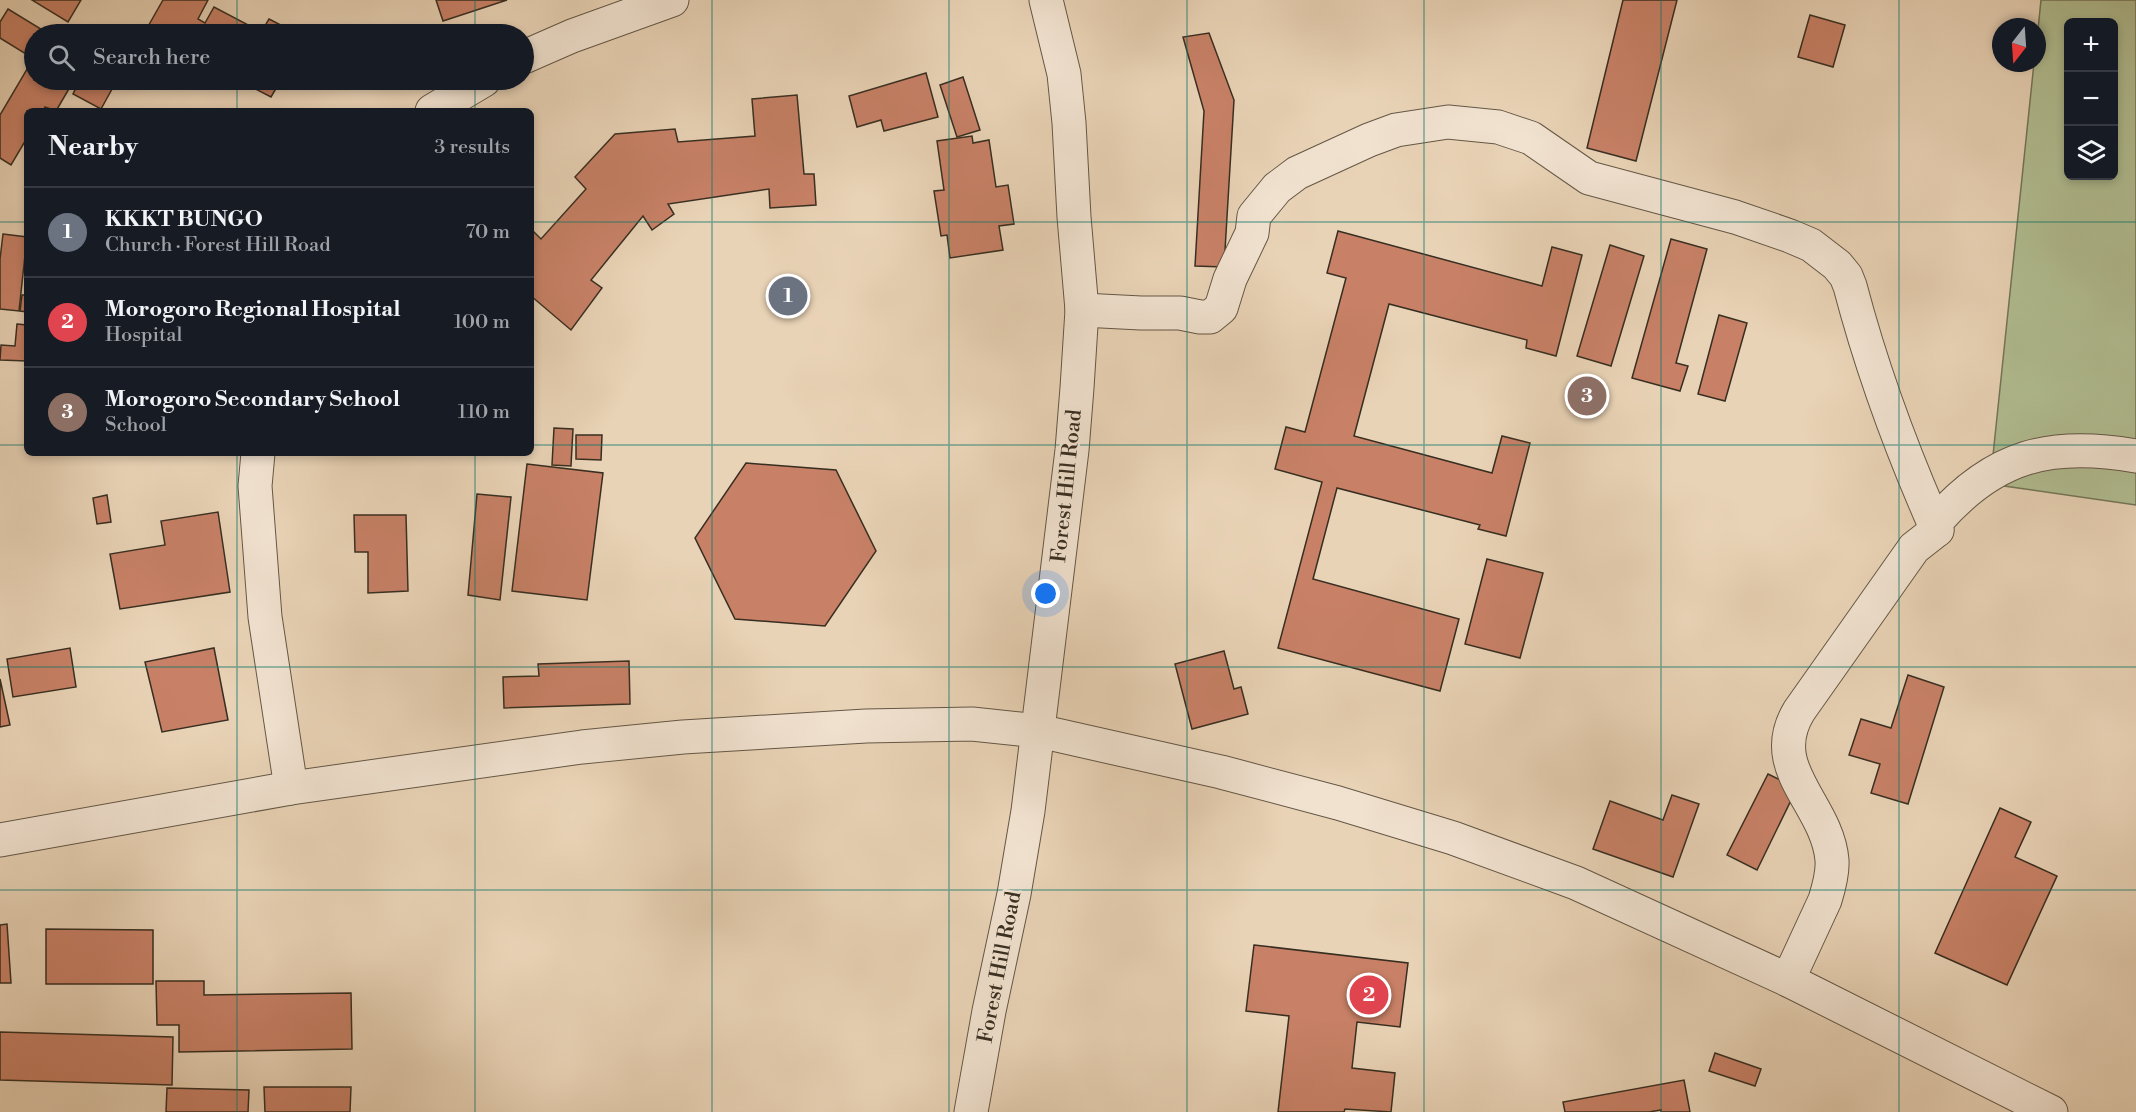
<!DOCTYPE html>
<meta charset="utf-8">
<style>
:root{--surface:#171b24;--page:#20242c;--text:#f1f3f6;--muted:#9ea1a6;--line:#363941;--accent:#db2777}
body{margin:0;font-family:"Libre Bodoni",serif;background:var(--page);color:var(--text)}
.controls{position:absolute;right:18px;top:18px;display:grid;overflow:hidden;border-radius:9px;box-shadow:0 3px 9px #0003}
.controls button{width:54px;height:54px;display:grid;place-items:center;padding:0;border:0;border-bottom:2px solid var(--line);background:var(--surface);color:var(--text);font:30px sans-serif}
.compass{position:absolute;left:1992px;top:18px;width:54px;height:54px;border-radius:50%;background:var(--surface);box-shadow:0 3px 9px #0003;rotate:197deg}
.you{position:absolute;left:1046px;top:594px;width:21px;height:21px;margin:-15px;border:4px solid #fff;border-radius:50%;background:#1a73e8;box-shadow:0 0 0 9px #1a73e833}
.badge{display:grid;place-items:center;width:39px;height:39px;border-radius:50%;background:var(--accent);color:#fff;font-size:20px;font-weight:700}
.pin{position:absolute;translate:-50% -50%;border:3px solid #fff;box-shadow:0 2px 6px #0006}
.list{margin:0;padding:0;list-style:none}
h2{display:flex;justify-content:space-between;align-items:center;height:78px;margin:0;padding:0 24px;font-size:26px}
h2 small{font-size:20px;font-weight:400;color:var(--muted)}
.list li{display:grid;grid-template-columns:39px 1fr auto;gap:18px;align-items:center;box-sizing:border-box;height:90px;padding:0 24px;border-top:2px solid var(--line)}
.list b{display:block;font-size:22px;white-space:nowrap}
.list p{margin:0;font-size:20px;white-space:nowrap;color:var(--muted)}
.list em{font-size:20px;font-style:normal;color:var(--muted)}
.icon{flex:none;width:33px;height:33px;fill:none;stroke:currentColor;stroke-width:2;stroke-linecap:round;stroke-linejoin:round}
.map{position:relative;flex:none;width:2136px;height:1112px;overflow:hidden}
.search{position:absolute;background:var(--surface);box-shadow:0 3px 9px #0003;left:24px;top:24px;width:510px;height:66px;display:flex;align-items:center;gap:15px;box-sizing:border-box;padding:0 21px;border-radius:33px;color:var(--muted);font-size:22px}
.panel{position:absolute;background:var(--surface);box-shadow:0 3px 9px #0003;left:24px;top:108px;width:510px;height:348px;border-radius:9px}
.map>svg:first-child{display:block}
.green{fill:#b1be92;stroke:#74765a;stroke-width:1.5;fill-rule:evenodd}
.building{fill:#c88167;stroke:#372e21;stroke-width:1.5}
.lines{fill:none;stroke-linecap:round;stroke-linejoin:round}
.minor-casing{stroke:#645746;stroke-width:35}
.minor{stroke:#f1e2d0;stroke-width:33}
.grid{fill:none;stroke:#0f766e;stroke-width:1.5;stroke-opacity:0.55}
.labels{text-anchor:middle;stroke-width:5;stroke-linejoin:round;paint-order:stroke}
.street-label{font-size:21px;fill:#372e21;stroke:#f1e2d0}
</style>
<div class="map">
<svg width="2136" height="1112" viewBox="0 0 2136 1112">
<rect width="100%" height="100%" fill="#e9d3b6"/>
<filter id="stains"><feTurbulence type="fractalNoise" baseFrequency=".00333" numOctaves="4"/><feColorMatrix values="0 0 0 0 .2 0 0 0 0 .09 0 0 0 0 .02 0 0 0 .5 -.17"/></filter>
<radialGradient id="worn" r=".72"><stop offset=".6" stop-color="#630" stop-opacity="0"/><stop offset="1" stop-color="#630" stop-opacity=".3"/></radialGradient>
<path class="green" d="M2041 0H2136V505L1990 484 2034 63H2037V39ZM2068 22H2114V176H2068Z"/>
<g class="building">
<polygon points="32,0 81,0 68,22"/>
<polygon points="163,0 208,0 198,19 205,23 214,7 254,28 251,34 154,34 146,30"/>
<polygon points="436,0 507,0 443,21"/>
<polygon points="1623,0 1677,0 1636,161 1587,148"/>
<polygon points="8,9 49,34 34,34 34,59 0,38 0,22"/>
<polygon points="1810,15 1845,25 1833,67 1798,57"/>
<polygon points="269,19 298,34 260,34"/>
<polygon points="1209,33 1234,100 1224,267 1195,266 1204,111 1183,37"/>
<polygon points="30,64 34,67 34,80 57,80 70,87 56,111 45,107 43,111 27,111 27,138 11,165 0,158 0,115"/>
<polygon points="926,73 938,117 884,131 881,120 857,127 849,96"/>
<polygon points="963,77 980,130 957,137 940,85"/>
<polygon points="80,80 117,80 101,109 73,94"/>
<polygon points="238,80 281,80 271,97"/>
<polygon points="797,95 804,174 814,174 816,205 770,208 769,189 668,204 674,214 652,230 643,216 591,280 602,288 571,330 531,296 531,229 541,239 586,189 575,177 615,134 675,129 678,142 755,136 752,99"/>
<polygon points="972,136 973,143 989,140 996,187 1008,185 1014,224 999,226 1003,250 950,258 947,235 941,236 934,191 944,190 937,141"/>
<polygon points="1338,231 1542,286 1552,247 1582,255 1556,356 1526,348 1527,340 1389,304 1354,436 1492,473 1502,436 1530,443 1506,536 1478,529 1480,525 1337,488 1313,579 1459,619 1440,691 1278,648 1322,482 1275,469 1286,427 1305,432 1346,278 1327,273"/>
<polygon points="3,234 27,237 19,311 0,309 0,259"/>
<polygon points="1671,239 1707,249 1676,363 1688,366 1680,391 1632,378"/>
<polygon points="1610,245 1644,256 1611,366 1577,356"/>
<polygon points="22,295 27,295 27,312 20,311"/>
<polygon points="1719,315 1747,323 1725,401 1698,394"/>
<polygon points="17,324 27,325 27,361 0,360 1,345 15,346"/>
<polygon points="554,428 573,429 571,466 552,465"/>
<polygon points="576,435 602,435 601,460 576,459"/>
<polygon points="746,463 836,470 876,551 825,626 735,619 695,538"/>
<polygon points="527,464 603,473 587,600 512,591"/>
<polygon points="477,494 511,497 500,600 468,595"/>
<polygon points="107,495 111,522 97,524 93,498"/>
<polygon points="218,512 230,592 120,609 110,554 165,545 161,521"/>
<polygon points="354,515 406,515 408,591 368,593 368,552 355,552"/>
<polygon points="1487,559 1543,573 1520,658 1465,644"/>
<polygon points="70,648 76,687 13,697 7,659"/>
<polygon points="214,648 228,720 162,732 145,662"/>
<polygon points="1224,651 1234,689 1241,687 1248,714 1192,729 1175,664"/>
<polygon points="629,661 630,704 504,708 503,677 539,676 538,664"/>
<polygon points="1908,675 1944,687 1908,804 1871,793 1880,764 1849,755 1861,719 1891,728"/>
<polygon points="0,679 10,725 0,727"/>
<polygon points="1768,774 1797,788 1757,870 1727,855"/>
<polygon points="1672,795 1699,804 1673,877 1593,849 1610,801 1663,820"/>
<polygon points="2000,808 2031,822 2015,857 2057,876 2007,985 1935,953"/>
<polygon points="7,924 11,983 0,983 0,925"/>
<polygon points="46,929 153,930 153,984 46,984"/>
<polygon points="1254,945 1408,963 1400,1027 1357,1022 1352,1068 1395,1073 1391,1112 1345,1109 1344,1112 1278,1112 1289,1016 1246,1011"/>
<polygon points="156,981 204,981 204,995 351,993 352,1049 179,1052 179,1025 157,1025"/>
<polygon points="0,1032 173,1037 172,1085 0,1080"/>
<polygon points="1715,1053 1761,1069 1755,1086 1709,1071"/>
<polygon points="1684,1080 1690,1112 1661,1112 1661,1110 1649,1112 1565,1112 1563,1102"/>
<polygon points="264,1087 351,1087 350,1112 265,1112"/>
<polygon points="167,1088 249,1090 248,1112 166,1112"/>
</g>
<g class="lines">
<g class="minor-casing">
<g id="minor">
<polyline points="524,57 572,36 672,0"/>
<polyline points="432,111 484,80"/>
<path d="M1082 310 1141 313H1180L1200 317H1210L1221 308 1230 279 1252 233 1254 216 1277 188 1297 173 1369 140 1396 130 1448 122 1498 127 1531 138 1589 178 1735 217 1790 236 1811 245 1837 265 1846 276 1850 286C1872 370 1902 451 1937 530"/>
<polyline points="258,453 255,486 265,617 291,788"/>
<polyline points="0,840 291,788 582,747 683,737 866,726 972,724 1039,731 1221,772 1338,803 1453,838 1576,883 1788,980 2051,1112"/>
<path d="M1788 980 1825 900C1829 887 1833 873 1832 860 1827 803 1764 769 1799 711L1914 548 1937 530 1936 522C1994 455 2051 441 2136 456"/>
<polyline points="971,1112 989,1011 1014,894 1028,811 1072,450 1077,388 1082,310 1074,217 1069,123 1064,74 1046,0"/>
</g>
</g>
<use href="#minor" class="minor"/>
</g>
<path class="grid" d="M237 0V34M475 0V34M712 0V1112M949 0V1112M1187 0V1112M1424 0V1112M1661 0V1112M1899 0V1112M237 80V111M475 80V111M0 222H27M531 222H2136M0 445H27M531 445H2136M237 453V1112M475 453V1112M0 667H2136M0 890H2136"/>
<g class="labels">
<g class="street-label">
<text transform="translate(1066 486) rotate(-84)" y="7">Forest Hill Road</text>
<text transform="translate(999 967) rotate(-79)" y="7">Forest Hill Road</text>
</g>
</g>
<rect width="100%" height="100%" filter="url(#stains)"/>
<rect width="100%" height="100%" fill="url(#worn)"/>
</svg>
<div class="controls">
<button>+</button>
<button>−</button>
<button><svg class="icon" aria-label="layers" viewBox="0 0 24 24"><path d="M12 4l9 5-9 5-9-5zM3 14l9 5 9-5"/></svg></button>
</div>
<svg class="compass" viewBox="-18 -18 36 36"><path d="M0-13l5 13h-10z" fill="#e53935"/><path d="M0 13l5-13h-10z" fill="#9ea1a6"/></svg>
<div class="you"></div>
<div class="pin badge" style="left:788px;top:296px;background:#6b7280">1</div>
<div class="pin badge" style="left:1369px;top:995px;background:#e0444e">2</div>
<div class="pin badge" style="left:1587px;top:396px;background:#8d6e63">3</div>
<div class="search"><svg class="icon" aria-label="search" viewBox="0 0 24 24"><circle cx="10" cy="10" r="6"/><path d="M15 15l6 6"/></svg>Search here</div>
<section class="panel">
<h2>Nearby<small>3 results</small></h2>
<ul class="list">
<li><span class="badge" style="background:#6b7280">1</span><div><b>KKKT BUNGO</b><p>Church · Forest Hill Road</p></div><em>70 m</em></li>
<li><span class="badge" style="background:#e0444e">2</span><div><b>Morogoro Regional Hospital</b><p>Hospital</p></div><em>100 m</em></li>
<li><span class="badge" style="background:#8d6e63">3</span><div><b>Morogoro Secondary School</b><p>School</p></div><em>110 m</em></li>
</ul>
</section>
</div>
